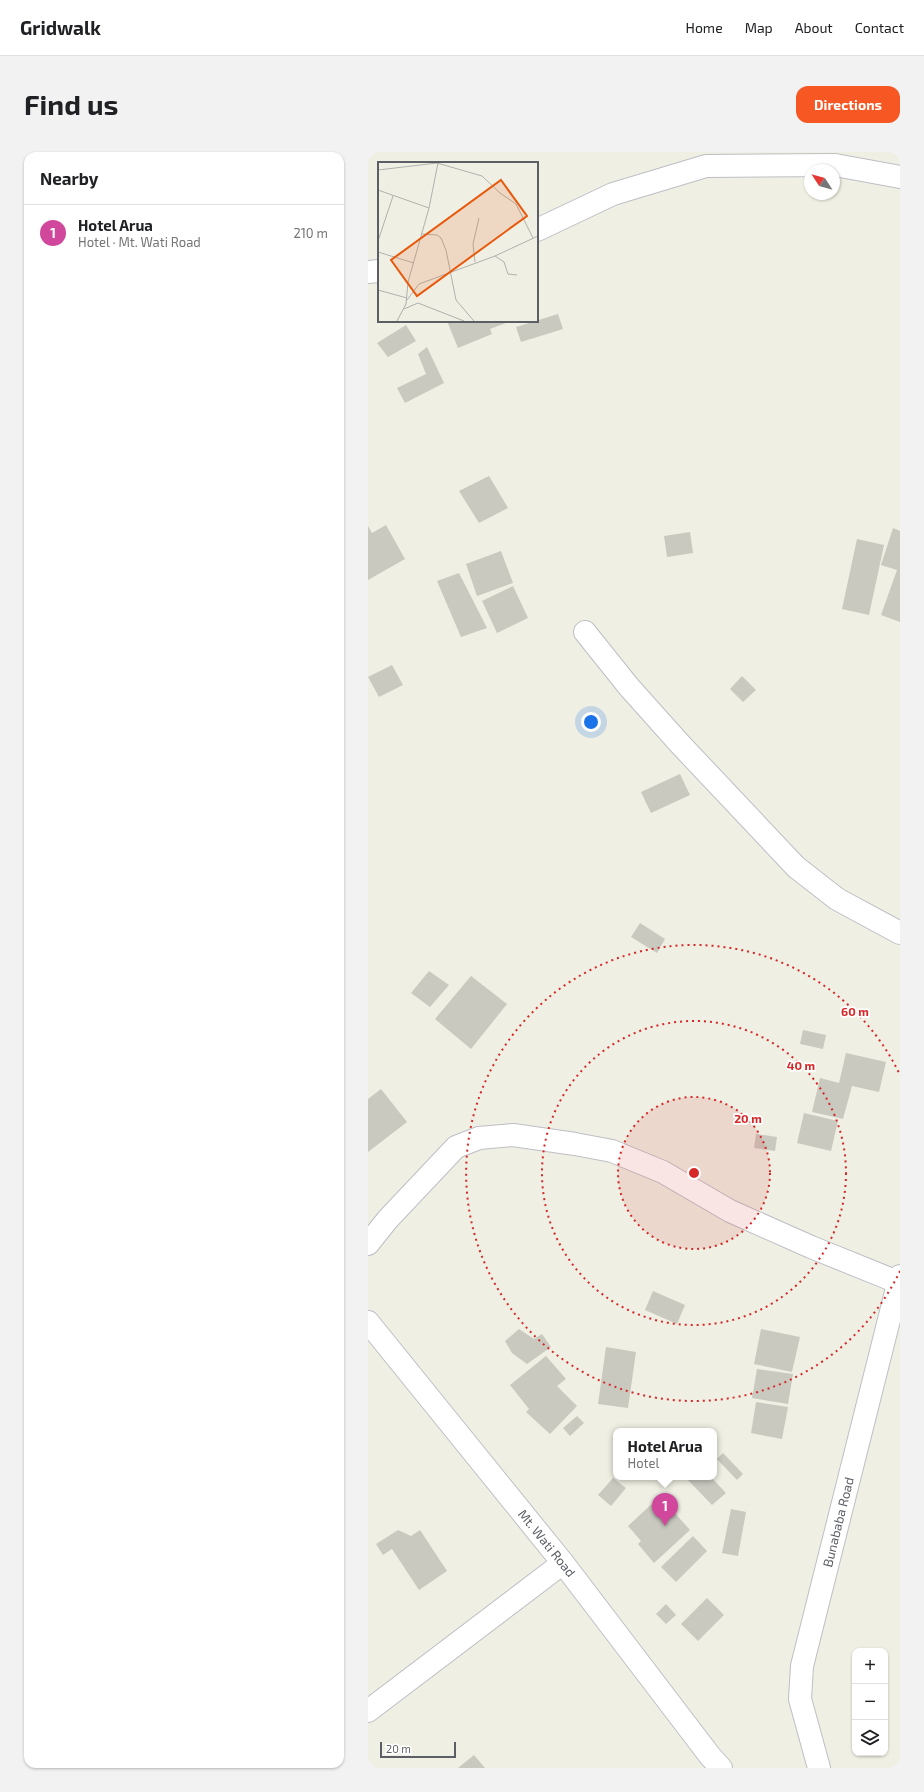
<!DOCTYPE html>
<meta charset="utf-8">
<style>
:root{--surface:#fff;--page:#f2f2f2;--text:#202124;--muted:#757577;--line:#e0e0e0;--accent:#f65723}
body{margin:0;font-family:"Exo 2",sans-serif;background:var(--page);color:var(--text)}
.controls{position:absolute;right:12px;bottom:12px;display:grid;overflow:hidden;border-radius:8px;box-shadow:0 1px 3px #0004}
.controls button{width:36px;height:36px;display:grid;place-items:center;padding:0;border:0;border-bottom:1px solid var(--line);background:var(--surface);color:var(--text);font:20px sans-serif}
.compass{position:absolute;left:436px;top:12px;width:36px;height:36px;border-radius:50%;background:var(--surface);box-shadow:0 1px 3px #0004;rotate:306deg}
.scale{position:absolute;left:12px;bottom:10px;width:76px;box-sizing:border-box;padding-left:4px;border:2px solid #5b5e65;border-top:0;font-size:11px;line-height:14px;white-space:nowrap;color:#5b5e65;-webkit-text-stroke:3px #fff;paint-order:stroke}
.you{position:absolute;left:223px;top:570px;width:14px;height:14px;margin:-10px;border:3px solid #fff;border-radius:50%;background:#1a73e8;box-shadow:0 0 0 6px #1a73e833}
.badge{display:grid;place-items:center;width:26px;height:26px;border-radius:50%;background:var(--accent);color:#fff;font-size:13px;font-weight:700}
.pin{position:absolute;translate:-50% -33px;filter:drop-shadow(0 1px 2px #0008)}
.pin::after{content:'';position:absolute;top:21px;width:14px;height:12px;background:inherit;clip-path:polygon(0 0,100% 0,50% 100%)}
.popup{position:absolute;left:245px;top:1276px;width:104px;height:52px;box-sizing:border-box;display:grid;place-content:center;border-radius:8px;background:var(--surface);filter:drop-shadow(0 1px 3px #0005);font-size:13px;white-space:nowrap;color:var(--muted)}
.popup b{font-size:15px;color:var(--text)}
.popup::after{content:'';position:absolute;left:50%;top:100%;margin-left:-8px;border:8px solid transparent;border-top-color:var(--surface)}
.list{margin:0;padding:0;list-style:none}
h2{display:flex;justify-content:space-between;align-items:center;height:52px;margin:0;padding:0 16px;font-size:17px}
h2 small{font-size:13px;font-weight:400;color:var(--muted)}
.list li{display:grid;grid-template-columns:26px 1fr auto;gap:12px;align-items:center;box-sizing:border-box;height:56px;padding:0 16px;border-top:1px solid var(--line)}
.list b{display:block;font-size:15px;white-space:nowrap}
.list p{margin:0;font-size:13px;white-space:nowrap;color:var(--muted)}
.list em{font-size:13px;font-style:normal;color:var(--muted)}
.icon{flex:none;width:22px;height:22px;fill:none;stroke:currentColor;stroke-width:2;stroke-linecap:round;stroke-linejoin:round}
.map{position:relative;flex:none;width:532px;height:1616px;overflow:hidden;border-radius:12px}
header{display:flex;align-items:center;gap:24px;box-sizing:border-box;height:56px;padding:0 20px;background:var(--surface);border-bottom:1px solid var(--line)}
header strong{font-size:19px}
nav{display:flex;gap:22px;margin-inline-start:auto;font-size:14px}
.intro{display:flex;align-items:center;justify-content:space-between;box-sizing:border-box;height:96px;padding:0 24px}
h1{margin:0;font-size:28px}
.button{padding:10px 18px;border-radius:12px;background:var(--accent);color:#fff;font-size:14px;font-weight:700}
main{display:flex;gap:24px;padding:0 24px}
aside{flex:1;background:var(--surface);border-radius:12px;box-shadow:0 1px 3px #0004}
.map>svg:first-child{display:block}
.building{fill:#cac9c0}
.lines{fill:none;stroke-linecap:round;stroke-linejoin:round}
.street-casing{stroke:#bdbfc5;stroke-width:24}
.street{stroke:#fff;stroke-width:22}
.ring{fill:none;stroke:#d62828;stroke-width:2;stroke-dasharray:2 4}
.labels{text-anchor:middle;stroke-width:3.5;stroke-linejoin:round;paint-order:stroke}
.street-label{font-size:13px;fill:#5b5e65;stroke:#fff}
.inset-road{fill:none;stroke:#b0b1ad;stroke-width:1}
.view{fill:#e8590c;fill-opacity:0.15;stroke:#e8590c;stroke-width:2}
.inset-edge{fill:none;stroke:#5b5e65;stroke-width:2}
.centre{fill:#d62828;stroke:#fff;stroke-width:2}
.ring-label{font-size:12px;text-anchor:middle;font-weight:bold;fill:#d62828;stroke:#fff;stroke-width:3.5;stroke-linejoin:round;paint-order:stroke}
</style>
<header>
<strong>Gridwalk</strong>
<nav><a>Home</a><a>Map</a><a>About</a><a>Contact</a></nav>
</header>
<div class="intro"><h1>Find us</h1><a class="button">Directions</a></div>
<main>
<aside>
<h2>Nearby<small></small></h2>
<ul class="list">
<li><span class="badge" style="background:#d1479c">1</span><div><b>Hotel Arua</b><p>Hotel · Mt. Wati Road</p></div><em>210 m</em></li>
</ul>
</aside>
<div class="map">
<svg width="532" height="1616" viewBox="0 0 532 1616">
<rect width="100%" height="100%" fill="#efefe3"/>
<g class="building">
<polygon points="190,162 195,177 153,190 148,175"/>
<polygon points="79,169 143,169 122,177 124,182 90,196"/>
<polygon points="38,173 48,189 20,205 9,191"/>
<polygon points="59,195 76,231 37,251 29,236 58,222 50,202"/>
<polygon points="121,324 140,356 111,371 91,339"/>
<polygon points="18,373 37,407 0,428 0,374 4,381"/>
<polygon points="525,376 532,379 532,470 513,463 529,418 513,413"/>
<polygon points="322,380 325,401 299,405 296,384"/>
<polygon points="489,387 516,393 501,463 474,457"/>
<polygon points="133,399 145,431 109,444 98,412"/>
<polygon points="91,421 119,476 93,485 69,429"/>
<polygon points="145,434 160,466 129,481 114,449"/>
<polygon points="24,513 35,533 11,545 0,525"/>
<polygon points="374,524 388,538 375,550 362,537"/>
<polygon points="312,622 322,643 283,661 273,640"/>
<polygon points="272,771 297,787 289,801 263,785"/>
<polygon points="61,819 81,833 62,855 43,841"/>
<polygon points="103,824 139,852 103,897 67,867"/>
<polygon points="435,878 458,883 455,897 432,892"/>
<polygon points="478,901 518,910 511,940 484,934 475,967 444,960 452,926 471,931"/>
<polygon points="13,937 39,970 0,1000 0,947"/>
<polygon points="436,961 470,969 463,999 429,991"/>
<polygon points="388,982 409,985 407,999 386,996"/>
<polygon points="285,1139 317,1153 309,1172 277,1158"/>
<polygon points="151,1177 166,1187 174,1182 183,1195 159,1212 144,1201 137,1189"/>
<polygon points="393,1177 432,1185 424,1220 386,1212"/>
<polygon points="238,1195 268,1200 260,1256 230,1252"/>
<polygon points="178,1204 198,1227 189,1234 209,1254 182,1282 158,1260 161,1257 142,1233"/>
<polygon points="389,1217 425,1222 420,1252 384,1246"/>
<polygon points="388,1250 420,1255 414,1287 383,1281"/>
<polygon points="209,1264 216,1271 202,1284 195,1276"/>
<polygon points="355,1301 375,1322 369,1328 349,1307"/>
<polygon points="319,1325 343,1325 358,1341 344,1353 318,1326"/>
<polygon points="245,1326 258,1336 243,1354 230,1343"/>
<polygon points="288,1348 301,1363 305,1359 322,1378 286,1411 270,1392 273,1389 260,1374"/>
<polygon points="363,1357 378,1360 370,1404 354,1401"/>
<polygon points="30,1378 43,1384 52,1378 79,1419 51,1438 24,1397 15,1403 8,1392"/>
<polygon points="325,1384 339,1399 308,1430 293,1415"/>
<polygon points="339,1446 356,1463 330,1489 313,1472"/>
<polygon points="298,1452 308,1463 298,1472 288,1462"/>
<polygon points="106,1603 117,1616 90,1616"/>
</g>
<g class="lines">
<g class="street-casing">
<g id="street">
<polyline points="169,78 245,42 338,14 467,13 532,25"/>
<polyline points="0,120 11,119"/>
<polyline points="217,480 261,535 312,592 428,715 469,747 532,781"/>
<polyline points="0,1092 20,1067 88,995 111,986 145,983 207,992 244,999 295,1020 362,1059 443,1095 532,1131"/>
<polyline points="0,1170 195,1411 342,1604 353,1616"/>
<polyline points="0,1559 195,1411"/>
<polyline points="451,1616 432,1547 434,1514 532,1124"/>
</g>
</g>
<use href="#street" class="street"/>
</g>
<circle cx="326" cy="1021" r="76" fill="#d62828" fill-opacity=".12"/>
<g class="ring">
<circle cx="326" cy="1021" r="76"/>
<circle cx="326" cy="1021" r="152"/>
<path d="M532 1119A228 228 0 1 1 532 923"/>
</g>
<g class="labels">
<g class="street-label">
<text transform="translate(470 1370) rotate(-76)" y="5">Bunababa Road</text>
<text transform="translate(179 1391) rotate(51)" y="5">Mt. Wati Road</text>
</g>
</g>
<g transform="translate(10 10)">
<rect width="160" height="160" fill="#efefe3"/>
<path class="inset-road" d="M0 8 59 1 104 14 122 31 138 42 155 76M0 28 51 46M44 72 59 73 63 76 68 88 78 138 96 159M0 79 15 34M0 90 36 101M117 94 126 100 130 112 139 113M97 100 95 82 101 56M0 128 29 136M29 138 41 122 117 94 160 74M26 147 40 141 86 159M19 159 28 142 30 120 51 46 60 1"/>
<path class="view" d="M123 18 149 54 39 134 13 98Z"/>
<rect width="160" height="160" class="inset-edge"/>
</g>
<circle cx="326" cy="1021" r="6" class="centre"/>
<g class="ring-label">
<text x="487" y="864">60 m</text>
<text x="433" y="918">40 m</text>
<text x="380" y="971">20 m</text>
</g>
</svg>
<div class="controls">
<button>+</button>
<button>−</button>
<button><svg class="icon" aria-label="layers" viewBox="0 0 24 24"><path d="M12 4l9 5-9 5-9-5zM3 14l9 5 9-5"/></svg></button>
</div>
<svg class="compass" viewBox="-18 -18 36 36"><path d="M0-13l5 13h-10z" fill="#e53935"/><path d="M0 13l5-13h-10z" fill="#757577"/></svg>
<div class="scale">20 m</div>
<div class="you"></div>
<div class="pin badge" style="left:297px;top:1374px;background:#d1479c">1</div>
<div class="popup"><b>Hotel Arua</b>Hotel</div>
</div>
</main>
